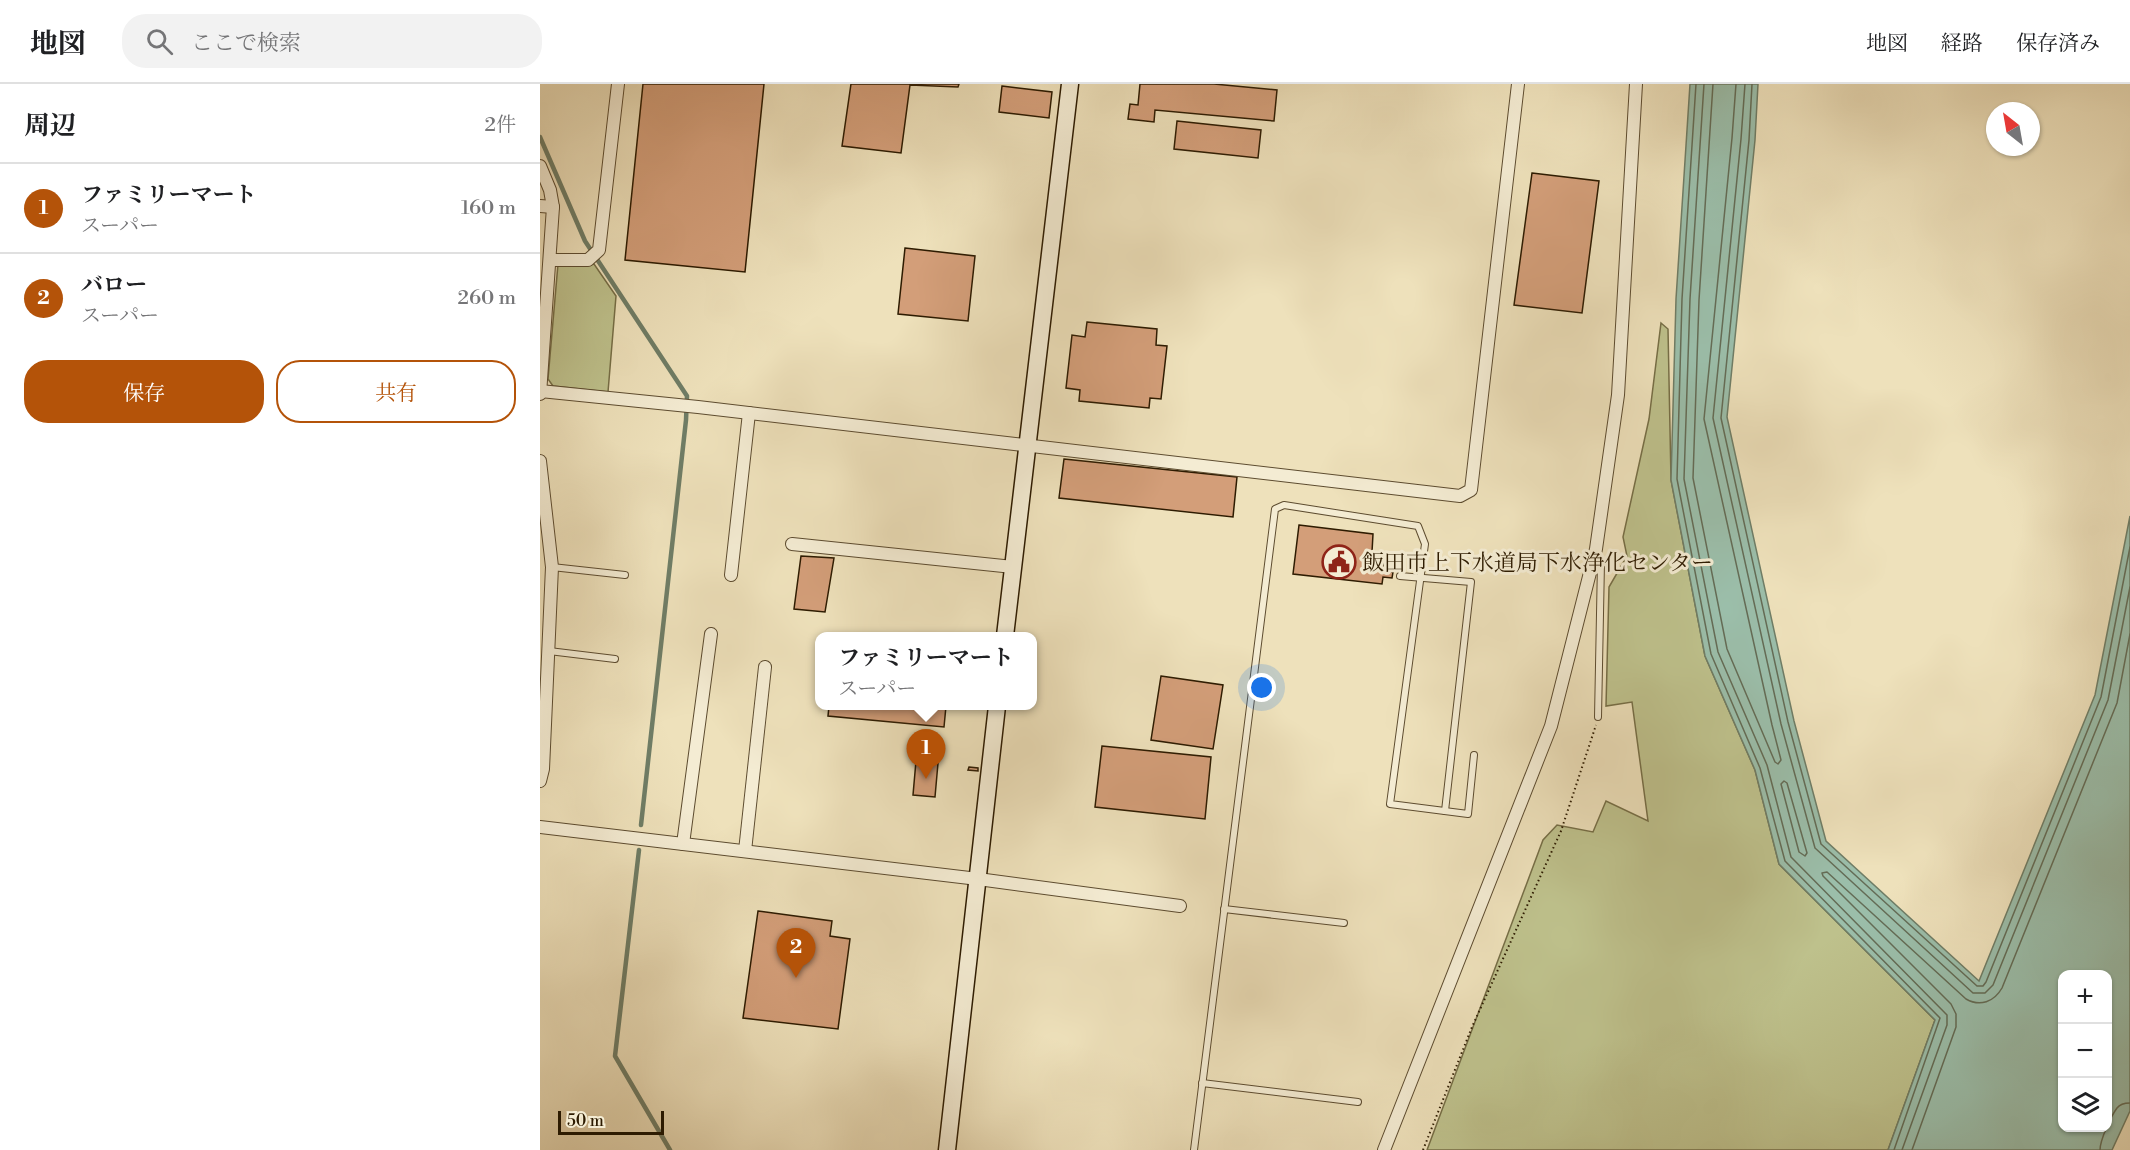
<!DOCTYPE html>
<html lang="ja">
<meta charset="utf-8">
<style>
:root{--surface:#fff;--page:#f2f2f2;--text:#202124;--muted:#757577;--line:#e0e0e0;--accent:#b45309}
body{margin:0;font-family:"Libre Bodoni","Noto Serif JP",serif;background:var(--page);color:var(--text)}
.controls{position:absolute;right:18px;bottom:18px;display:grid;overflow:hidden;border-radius:12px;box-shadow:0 2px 4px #0004}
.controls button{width:54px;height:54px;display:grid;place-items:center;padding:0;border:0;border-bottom:2px solid var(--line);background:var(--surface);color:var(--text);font:30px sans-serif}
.compass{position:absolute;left:1446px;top:18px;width:54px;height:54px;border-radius:50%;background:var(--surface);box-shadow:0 2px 4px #0004;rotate:329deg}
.scale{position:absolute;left:18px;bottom:15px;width:106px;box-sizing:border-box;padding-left:6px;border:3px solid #2d1b01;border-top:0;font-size:16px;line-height:21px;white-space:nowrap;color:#2d1b01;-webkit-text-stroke:4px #f4ecd3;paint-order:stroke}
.you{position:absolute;left:722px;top:604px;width:21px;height:21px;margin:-15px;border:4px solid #fff;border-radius:50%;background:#1a73e8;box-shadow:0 0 0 9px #1a73e833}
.badge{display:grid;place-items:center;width:39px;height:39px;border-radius:50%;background:var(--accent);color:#fff;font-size:20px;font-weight:700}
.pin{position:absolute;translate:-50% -50px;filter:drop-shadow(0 2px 3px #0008)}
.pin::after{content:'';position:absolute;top:32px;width:21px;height:18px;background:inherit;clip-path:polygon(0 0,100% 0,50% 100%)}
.popup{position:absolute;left:275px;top:548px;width:222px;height:78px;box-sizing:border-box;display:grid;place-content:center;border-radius:12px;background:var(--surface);filter:drop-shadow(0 2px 4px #0005);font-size:20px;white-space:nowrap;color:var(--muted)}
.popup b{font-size:22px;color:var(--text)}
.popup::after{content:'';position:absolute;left:50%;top:100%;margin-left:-12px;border:12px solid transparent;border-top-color:var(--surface)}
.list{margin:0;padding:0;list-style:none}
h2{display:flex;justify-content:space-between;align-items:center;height:78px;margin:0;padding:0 24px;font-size:26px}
h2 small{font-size:20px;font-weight:400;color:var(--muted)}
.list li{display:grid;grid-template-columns:39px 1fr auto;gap:18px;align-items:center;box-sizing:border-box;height:90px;padding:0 24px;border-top:2px solid var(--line)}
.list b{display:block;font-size:22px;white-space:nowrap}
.list p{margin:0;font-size:20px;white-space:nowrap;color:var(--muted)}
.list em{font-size:20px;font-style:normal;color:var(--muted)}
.actions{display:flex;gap:12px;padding:18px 24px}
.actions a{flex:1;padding:14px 0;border:2px solid var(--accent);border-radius:24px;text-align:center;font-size:21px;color:var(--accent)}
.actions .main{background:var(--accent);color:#fff}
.icon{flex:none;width:33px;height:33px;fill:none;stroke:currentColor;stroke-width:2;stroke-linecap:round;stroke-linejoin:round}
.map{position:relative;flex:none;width:1590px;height:1066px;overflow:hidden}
header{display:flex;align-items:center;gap:36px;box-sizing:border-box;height:84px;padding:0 30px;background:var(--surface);border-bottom:2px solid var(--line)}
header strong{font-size:28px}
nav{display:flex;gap:33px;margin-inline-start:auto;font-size:21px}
.search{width:420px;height:54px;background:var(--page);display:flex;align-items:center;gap:15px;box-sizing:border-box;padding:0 21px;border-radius:24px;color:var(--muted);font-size:22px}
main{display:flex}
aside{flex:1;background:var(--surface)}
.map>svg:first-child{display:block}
.green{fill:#bec18c;stroke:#766e46;stroke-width:1.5}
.water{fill:#9bbeaa;stroke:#6f7d66;stroke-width:1.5;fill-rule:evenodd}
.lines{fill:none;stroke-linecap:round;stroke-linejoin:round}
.shore{stroke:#646c56;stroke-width:1.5}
.stream{stroke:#6f7d66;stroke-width:4.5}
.building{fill:#d39e79;stroke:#2d1b01;stroke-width:1.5}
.lane-casing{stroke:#5d4c30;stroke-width:8}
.street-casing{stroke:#5d4c30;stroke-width:14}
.secondary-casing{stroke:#2d1b01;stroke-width:19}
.path{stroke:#2d1b01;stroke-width:2;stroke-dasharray:1.5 3;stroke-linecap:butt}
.lane{stroke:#f4ecd3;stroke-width:6}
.street{stroke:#f4ecd3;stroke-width:12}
.secondary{stroke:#f4ecd3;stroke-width:16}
.labels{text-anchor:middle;stroke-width:6;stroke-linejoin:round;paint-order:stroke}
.poi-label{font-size:22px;fill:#2d1b01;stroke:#f4ecd3;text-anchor:start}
</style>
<header>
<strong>地図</strong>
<div class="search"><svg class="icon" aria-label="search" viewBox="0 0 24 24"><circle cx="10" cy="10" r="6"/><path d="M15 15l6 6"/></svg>ここで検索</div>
<nav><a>地図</a><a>経路</a><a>保存済み</a></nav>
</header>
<main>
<aside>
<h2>周辺<small>2件</small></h2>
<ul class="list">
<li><span class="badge">1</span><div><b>ファミリーマート</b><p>スーパー</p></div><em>160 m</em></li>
<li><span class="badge">2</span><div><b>バロー</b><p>スーパー</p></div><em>260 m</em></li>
</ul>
<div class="actions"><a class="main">保存</a><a>共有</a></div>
</aside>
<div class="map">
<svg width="1590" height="1066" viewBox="0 0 1590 1066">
<rect width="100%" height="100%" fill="#eee1bb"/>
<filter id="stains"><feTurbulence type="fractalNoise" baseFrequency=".00333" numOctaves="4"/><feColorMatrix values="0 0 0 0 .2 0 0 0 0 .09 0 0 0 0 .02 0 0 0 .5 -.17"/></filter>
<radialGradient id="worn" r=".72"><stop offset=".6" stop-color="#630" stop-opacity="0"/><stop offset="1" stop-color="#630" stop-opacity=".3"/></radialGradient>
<g class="green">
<polygon points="18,180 54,180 76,212 68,308 13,302 8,295"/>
<polygon points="1121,239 1128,245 1131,396 1165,572 1215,686 1239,780 1395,936 1348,1066 887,1066 1003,756 1017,741 1053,748 1066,717 1108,737 1092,618 1066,622 1069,503 1087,472 1083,453 1109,335"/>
</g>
<path class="water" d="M1150 0H1218L1215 56 1187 333 1254 637 1286 757 1439 897 1555 611 1590 432V1027L1572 1066H1348L1395 936 1239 780 1215 686 1165 572 1131 396 1136 215ZM1522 890H1568V1044H1522Z"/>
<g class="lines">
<g class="shore">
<polyline points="1156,0 1142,215 1137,395 1171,570 1220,684 1245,777 1400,934 1354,1066"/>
<polyline points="1164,0 1150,215 1144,395 1178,568 1227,681 1251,773 1407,931 1407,941 1362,1066"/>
<polyline points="1173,0 1159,216 1153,394 1187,565 1235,678 1238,680 1241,676 1232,641 1164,335 1192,54 1196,0"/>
<polyline points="1205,0 1201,55 1173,334 1241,640 1275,764 1433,909 1445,909 1453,901 1568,616 1590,503"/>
<polyline points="1212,0 1209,56 1181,334 1248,638 1281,760 1437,902 1443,902 1446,898 1561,613 1590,463"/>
<polygon points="1244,697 1247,699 1267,769 1265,772 1259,768 1241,700"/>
<path d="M1372 1066 1416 943V930L1411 920 1283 792 1282 789 1287 788 1426 915C1440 923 1454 918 1462 904L1577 619 1590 550"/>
<path d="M1560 1066C1560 1056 1571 1032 1577 1024 1580 1020 1585 1019 1590 1019"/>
</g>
<g class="stream">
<polyline points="0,53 45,157 147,312 146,336 101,741"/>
<polyline points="99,766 75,972 130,1066"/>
</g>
</g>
<g class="building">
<polygon points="103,0 224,0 205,188 85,176"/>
<polygon points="311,0 419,0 418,3 370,1 361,69 302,62"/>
<polygon points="600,0 674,0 737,6 734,37 615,26 614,38 588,35 590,20 598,21"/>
<polygon points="462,2 512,8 509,34 459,28"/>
<polygon points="637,37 721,46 718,74 634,65"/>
<polygon points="992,89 1059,97 1042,229 974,221"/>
<polygon points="365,164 435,172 428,237 358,230"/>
<polygon points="547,238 617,245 616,261 627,262 621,315 610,314 609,324 539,317 540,306 526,304 532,251 545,253"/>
<polygon points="524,375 697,393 693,433 519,414"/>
<polygon points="759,441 833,450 832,468 845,470 843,486 853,488 852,494 843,493 842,500 753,490"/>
<polygon points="261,472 294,474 285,528 254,525"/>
<polygon points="621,592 683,601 673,665 611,656"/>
<polygon points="289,622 406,622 404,643 288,632"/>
<polygon points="562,662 671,673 665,735 555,723"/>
<polygon points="376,677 398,679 395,713 373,711"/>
<polygon points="429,683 438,684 438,687 428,686"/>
<polygon points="218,827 292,837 290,852 310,855 298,945 203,934"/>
</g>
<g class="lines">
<g class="lane-casing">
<g id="lane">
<polyline points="1057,468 1061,478 1058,633"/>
<polyline points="12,483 85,491"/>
<polyline points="860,492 931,498 905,727"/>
<polyline points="9,567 75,575"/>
<polyline points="684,825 804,839"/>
<polyline points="662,999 818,1018"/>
<polyline points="654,1066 735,425 744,421 878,442 885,460 850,720 928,730 934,671"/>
</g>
</g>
<g class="street-casing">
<g id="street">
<polyline points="0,82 10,106 13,123 0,310"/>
<polyline points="0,122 13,123"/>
<polyline points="10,176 48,176 59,166 78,0"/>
<polyline points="0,307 158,323 920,412 931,406 978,0"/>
<polyline points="0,377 12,483 3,685 0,697"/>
<polyline points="252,460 473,483"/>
<polyline points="191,491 209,329"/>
<polyline points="0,743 438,795 640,822"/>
<polyline points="143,760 171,550"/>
<polyline points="205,767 225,583"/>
<polyline points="844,1066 1011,642 1056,465 1078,311 1096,0"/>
</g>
</g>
<g class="secondary-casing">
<g id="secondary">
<polyline points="465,552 530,0"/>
<polyline points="407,1066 457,622"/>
</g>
</g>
<polyline class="path" points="883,1066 932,943 1021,747 1056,641"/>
<use href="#lane" class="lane"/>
<use href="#street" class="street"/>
<use href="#secondary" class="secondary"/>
</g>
<defs>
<g id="civic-ring" transform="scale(1.725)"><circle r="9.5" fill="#f4ecd3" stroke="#8f2418" stroke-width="1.5"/><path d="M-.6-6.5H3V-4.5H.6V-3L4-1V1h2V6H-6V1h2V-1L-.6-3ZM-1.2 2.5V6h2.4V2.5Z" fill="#8f2418"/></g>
</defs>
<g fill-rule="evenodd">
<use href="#civic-ring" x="799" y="478"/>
</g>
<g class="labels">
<g class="poi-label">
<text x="822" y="486">飯田市上下水道局下水浄化センター</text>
</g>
</g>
<rect width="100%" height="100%" filter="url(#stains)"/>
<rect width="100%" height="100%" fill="url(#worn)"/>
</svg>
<div class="controls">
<button>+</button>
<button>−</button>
<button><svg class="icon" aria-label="layers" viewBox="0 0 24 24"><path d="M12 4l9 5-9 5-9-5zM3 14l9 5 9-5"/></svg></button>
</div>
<svg class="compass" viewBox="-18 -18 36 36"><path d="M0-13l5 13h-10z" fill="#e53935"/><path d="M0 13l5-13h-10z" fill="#757577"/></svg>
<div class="scale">50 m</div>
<div class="you"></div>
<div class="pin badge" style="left:386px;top:695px">1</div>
<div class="popup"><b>ファミリーマート</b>スーパー</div>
<div class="pin badge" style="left:256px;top:894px">2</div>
</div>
</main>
